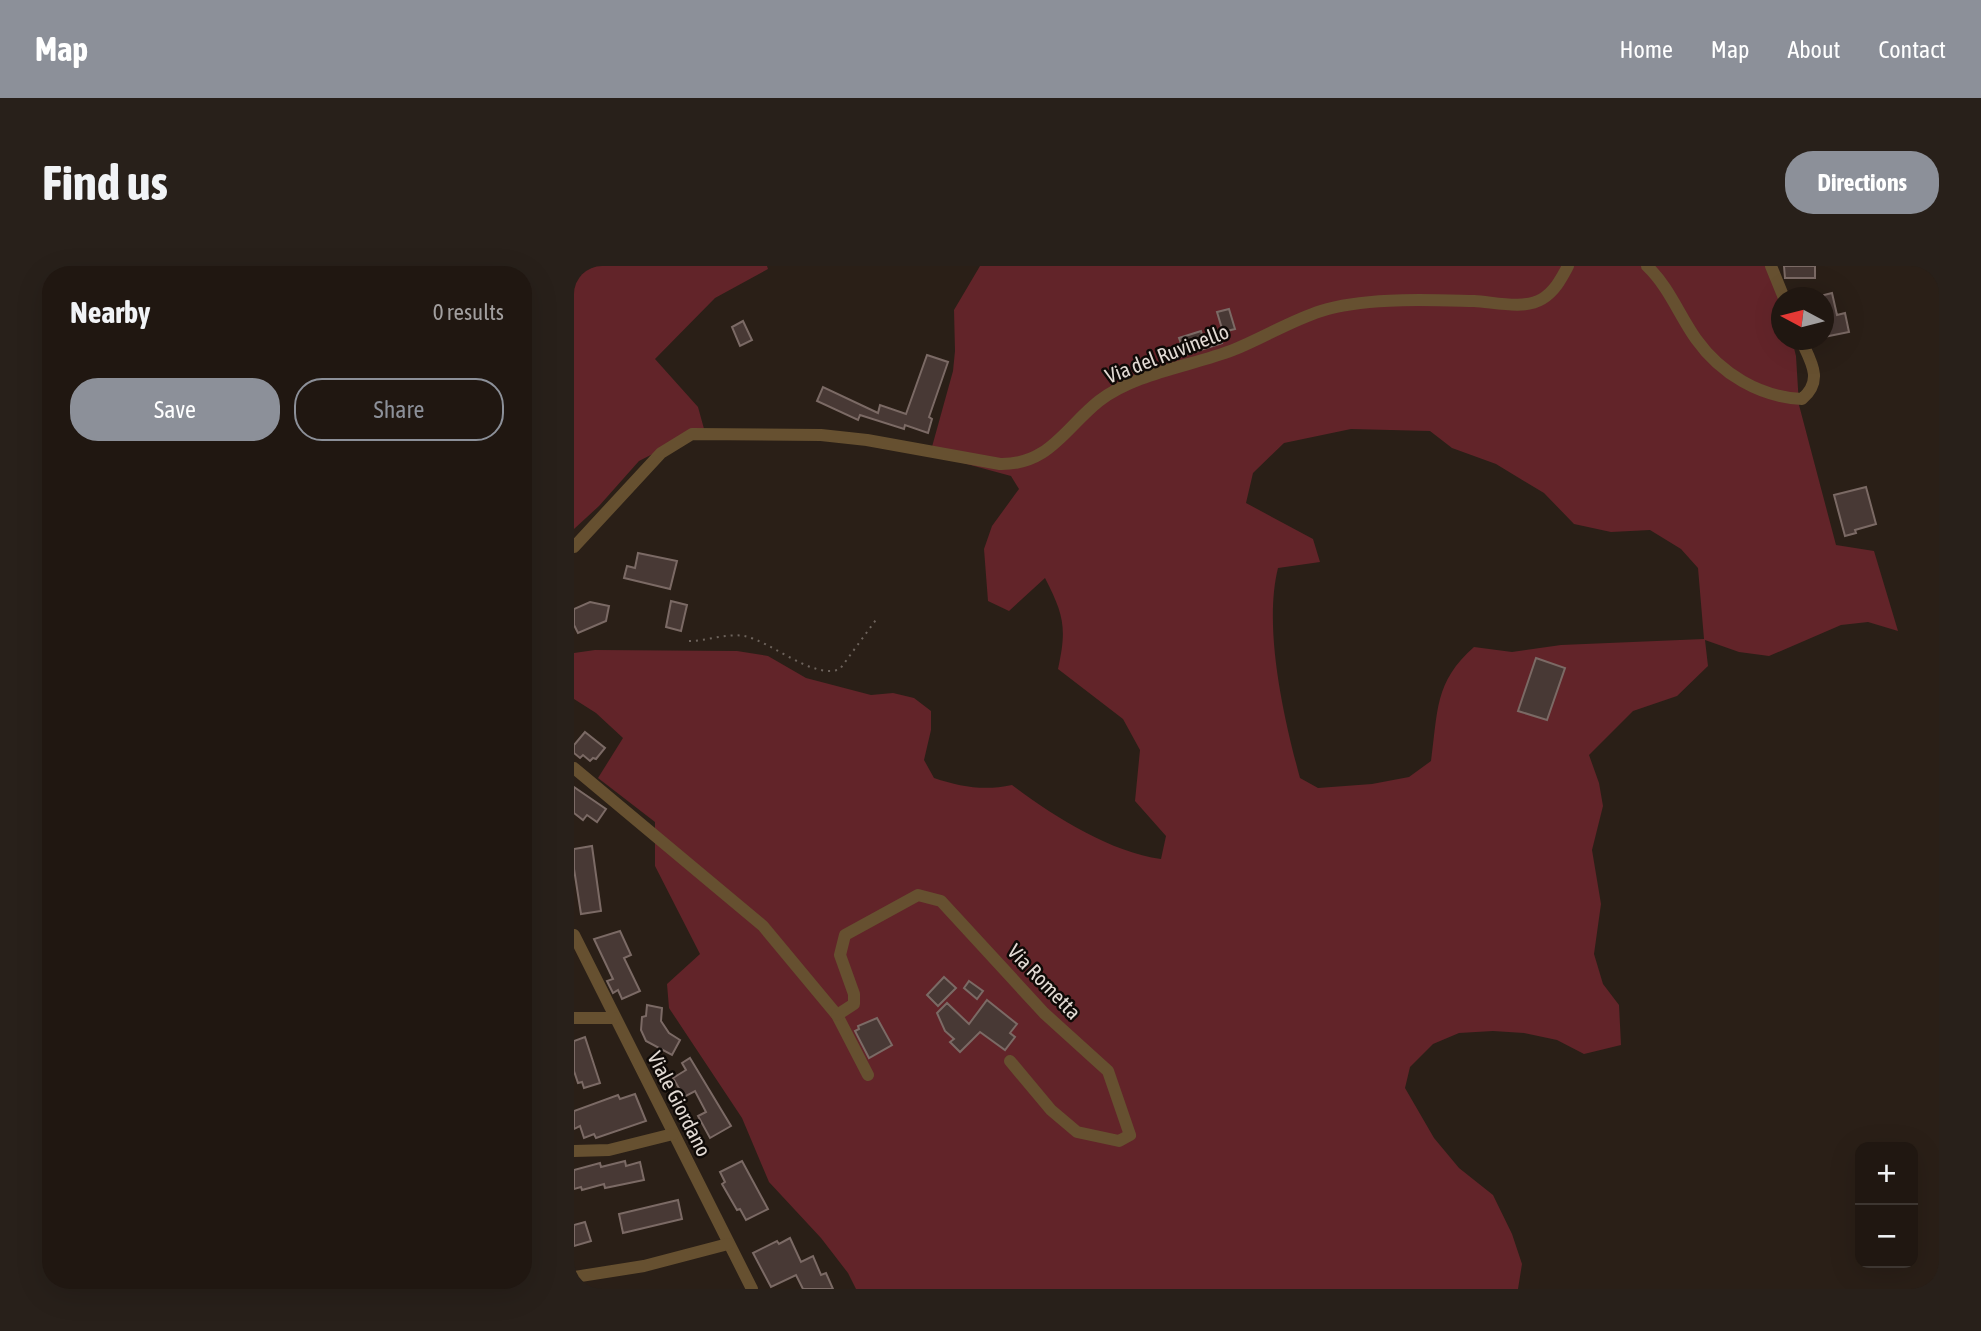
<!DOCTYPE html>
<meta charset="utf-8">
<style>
:root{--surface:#201711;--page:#28201a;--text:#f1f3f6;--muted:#a29f9f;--line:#3d3631;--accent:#8c9099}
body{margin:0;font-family:"Asap Condensed",sans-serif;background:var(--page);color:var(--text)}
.controls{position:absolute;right:21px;bottom:21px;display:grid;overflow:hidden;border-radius:14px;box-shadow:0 7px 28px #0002}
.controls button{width:63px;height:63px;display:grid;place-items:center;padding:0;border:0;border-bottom:2px solid var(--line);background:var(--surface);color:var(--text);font:35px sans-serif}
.compass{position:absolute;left:1197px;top:21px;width:63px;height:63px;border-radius:50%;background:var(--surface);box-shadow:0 7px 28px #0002;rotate:277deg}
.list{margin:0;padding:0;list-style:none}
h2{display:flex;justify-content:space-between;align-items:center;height:91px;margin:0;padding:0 28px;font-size:30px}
h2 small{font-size:23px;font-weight:400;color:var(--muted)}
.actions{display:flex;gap:14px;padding:21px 28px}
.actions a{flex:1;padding:16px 0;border:2px solid var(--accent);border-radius:28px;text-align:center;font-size:24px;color:var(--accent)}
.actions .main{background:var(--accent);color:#fff}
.map{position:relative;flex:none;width:1365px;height:1023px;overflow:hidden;border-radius:28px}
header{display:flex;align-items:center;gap:42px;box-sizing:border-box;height:98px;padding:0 35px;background:var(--accent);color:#fff}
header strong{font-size:33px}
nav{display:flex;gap:38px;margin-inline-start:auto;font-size:24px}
.intro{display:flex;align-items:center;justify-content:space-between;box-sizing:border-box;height:168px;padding:0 42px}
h1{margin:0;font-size:49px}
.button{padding:18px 32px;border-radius:28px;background:var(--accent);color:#fff;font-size:24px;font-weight:700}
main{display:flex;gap:42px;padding:0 42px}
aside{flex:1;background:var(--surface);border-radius:28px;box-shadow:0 7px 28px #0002}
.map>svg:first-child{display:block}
.green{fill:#622429;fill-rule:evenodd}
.building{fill:#483935;stroke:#7b6a65;stroke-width:2}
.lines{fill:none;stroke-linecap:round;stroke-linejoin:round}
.path{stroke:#6d635c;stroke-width:2;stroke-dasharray:2 5;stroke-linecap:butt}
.minor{stroke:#665030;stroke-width:12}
.labels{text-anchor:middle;stroke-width:5;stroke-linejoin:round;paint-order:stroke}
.street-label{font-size:21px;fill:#e2dad4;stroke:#0f0a07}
</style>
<header>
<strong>Map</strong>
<nav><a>Home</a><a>Map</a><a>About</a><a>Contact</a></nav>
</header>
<div class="intro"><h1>Find us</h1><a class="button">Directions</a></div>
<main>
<aside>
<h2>Nearby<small>0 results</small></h2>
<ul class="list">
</ul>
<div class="actions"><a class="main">Save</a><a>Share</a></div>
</aside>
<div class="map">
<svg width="1365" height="1023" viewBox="0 0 1365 1023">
<rect width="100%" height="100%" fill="#2a1f17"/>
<g class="green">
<polygon points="0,0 193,0 194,3 141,32 81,93 124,141 132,170 110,172 65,195 25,240 0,263"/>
<path d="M406 0H1200L1208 31V74H1218L1222 90 1225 139 1262 279 1300 285 1324 365 1294 356 1267 359 1195 390 1165 386 1131 374 1134 400 1103 430 1059 445 1015 489 1025 517 1029 540 1018 584 1027 638 1020 688 1029 718 1045 739 1047 779 1010 788 983 774 950 767 919 765 885 767 859 778 836 801 831 822 860 872 885 902 919 929 938 968 948 998 944 1023H282L274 1007 247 972 195 916 168 852 95 742 93 718 126 688 81 600V556L24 512 49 472 22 447 0 433V387L21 384 163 385 194 390 232 412 297 429 319 427 340 432 357 445V464L350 494 360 512C387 521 410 525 438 519 479 550 536 586 587 593L592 570 561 535 566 484 549 453 484 403C493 362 490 349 471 312L435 345 414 335 410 283 418 260 445 223 437 210 356 188 379 105 381 85 380 44ZM777 163 856 165 878 182 922 198 970 227 1000 258 1037 266 1076 264 1107 283 1124 302 1130 373 987 379 938 386 900 381C860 416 864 446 857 495L835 511 798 518 744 522 726 512C710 453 689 362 704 302L746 296 739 273 672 237 679 207 710 177Z"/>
</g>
<g class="building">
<polygon points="1210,0 1241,0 1241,12 1211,12"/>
<polygon points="1258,27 1263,49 1271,47 1275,66 1250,71 1250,29"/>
<polygon points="655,43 661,63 649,66 643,46"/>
<polygon points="169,55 178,74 166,80 158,61"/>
<polygon points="627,65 629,72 645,67 648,77 611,89 605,72"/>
<polygon points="353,89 374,96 355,151 358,153 354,167 331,159 330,163 286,149 284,154 243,135 249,121 304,147 306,139 332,148"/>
<polygon points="1292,221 1302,258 1281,264 1282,267 1271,270 1260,229"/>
<polygon points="64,287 103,295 96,323 50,312 53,300 61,302"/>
<polygon points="97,335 113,339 107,365 92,361"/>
<polygon points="16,336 35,340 32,355 4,367 0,359 0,343"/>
<polygon points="962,392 991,402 973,454 944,445"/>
<polygon points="11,466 31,482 22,493 19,492 16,495 9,489 6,492 0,487 0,479"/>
<polygon points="0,521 32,543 23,556 13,549 9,554 0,547"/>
<polygon points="18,580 27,645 7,648 0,603 0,583"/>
<polygon points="46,665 57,689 50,692 66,725 48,733 44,724 39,727 33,715 39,713 20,673"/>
<polygon points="370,711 382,722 364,740 353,729"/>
<polygon points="395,715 409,725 403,733 390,722"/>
<polygon points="413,734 443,758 436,767 441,771 431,784 406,766 386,786 376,776 380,773 371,765 363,747 373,737 395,758"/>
<polygon points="73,739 88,742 87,755 95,767 106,774 98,789 72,775 67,764 68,751 72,750"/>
<polygon points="303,752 318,779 295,792 281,765 285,763 284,760"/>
<polygon points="11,771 26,817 10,822 8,816 4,817 0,805 0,775"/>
<polygon points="116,792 157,860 136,872 124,850 132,846 121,825 110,831 99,812 112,804 108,797"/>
<polygon points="61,828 72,855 22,872 20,868 10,872 6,860 0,863 0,845 44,829 46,833"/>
<polygon points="51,895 52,900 66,896 70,914 31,922 30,918 8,924 7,921 0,923 0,904 26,897 27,901"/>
<polygon points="168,895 194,943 172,954 166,943 163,944 148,918 151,916 146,906"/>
<polygon points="104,934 108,953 49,967 45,948"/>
<polygon points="11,956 17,975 0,980 0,959"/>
<polygon points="216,972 227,996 239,990 247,1009 252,1007 259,1023 229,1023 222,1009 197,1021 179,987 203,975 205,978"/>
</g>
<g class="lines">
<path class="path" d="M115 375C133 375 152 367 170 370 197 375 239 414 266 403L304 351"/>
<g class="minor">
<path d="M1073 0C1095 21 1105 49 1122 73 1147 108 1186 131 1228 133 1250 114 1237 96 1227 74"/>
<polyline points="1197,0 1210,32"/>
<path d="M0 281 87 187 118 168 247 169 293 174 426 198C475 199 491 162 525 135 561 107 618 100 659 84 689 72 716 55 747 45 790 31 854 34 900 35 920 36 950 44 968 33 981 25 987 13 994 0"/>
<polyline points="0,502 189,660 263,749 294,809"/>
<polyline points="0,669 178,1023"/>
<polyline points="263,749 280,738 280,728 266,689 271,669 344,629 367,635 470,747 534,805 556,869 545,875 503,866 477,844 436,795"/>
<polyline points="0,752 40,752"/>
<polyline points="0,885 35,884 99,868"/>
<polyline points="0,1011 70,1000 154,978"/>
</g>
</g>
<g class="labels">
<g class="street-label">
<text transform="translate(593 88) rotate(-21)" y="7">Via del Ruvinello</text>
<text transform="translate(470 716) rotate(46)" y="7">Via Rometta</text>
<text transform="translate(105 838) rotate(63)" y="7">Viale Giordano</text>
</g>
</g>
</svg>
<div class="controls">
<button>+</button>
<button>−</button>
</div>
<svg class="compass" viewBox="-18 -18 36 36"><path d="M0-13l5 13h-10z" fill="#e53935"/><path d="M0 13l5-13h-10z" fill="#a29f9f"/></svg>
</div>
</main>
